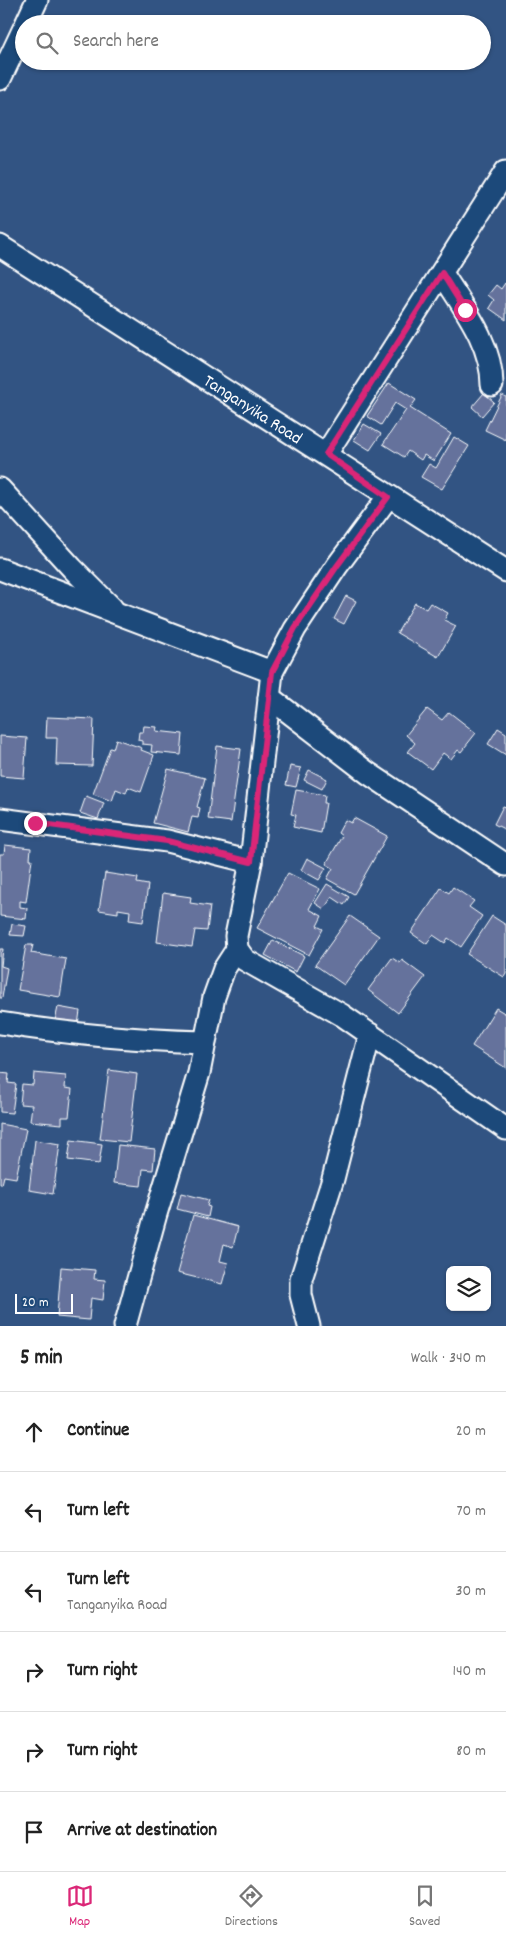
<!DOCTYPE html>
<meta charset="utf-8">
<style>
:root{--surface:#fff;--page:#f2f2f2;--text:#222;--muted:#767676;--line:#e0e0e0;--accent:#db2777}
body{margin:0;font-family:Dekko,sans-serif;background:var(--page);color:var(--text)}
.controls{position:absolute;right:15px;bottom:15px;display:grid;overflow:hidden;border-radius:8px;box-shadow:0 1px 4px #0004}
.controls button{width:45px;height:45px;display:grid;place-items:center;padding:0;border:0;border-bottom:1px solid var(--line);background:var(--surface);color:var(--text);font:25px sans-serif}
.scale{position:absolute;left:15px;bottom:12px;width:58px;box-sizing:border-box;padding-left:5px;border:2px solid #fff;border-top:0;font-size:14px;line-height:18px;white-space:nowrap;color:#fff;-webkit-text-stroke:4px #1f4a7a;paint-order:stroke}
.stop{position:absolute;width:15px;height:15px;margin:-11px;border:4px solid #db2777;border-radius:50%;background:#fff}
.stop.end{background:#db2777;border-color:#fff;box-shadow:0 1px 5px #0008}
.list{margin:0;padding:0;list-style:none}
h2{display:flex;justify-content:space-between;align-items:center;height:65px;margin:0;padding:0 20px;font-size:21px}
h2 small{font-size:16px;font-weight:400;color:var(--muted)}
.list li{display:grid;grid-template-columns:32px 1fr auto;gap:15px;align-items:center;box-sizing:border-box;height:80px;padding:0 20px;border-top:1px solid var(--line)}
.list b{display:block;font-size:19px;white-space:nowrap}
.list p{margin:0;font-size:16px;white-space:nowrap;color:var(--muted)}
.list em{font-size:16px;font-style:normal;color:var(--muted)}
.icon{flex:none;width:28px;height:28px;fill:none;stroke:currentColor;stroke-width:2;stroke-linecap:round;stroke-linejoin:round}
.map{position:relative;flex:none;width:506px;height:1326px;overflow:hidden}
.search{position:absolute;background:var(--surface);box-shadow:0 1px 4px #0004;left:15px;right:15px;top:15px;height:55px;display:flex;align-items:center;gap:12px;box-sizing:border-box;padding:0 18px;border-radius:28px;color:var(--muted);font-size:19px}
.sheet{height:545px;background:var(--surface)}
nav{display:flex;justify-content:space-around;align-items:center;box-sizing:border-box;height:70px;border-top:1px solid var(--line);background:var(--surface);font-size:14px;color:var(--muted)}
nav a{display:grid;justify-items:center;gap:2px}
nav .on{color:var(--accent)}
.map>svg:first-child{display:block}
.building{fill:#65729c;stroke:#fff}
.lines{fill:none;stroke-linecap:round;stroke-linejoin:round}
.minor-casing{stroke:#fff;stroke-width:25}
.minor{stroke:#1f4a7a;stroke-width:21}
.route{stroke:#db2777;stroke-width:6}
.labels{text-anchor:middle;stroke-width:4;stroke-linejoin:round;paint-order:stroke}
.street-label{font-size:18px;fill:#fff;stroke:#1f4a7a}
</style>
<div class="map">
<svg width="506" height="1326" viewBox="0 0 506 1326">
<rect width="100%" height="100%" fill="#325483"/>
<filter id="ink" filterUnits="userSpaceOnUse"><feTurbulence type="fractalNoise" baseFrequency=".02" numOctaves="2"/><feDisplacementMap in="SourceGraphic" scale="10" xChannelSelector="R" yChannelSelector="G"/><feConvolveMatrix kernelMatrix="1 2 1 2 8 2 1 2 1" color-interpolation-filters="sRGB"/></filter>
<g filter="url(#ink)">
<g class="building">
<polygon points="505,283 506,284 506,320 489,308 494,300 488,295 496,285 501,289"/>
<polygon points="389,383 416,400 410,408 451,434 434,461 424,455 421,460 408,451 404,457 383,444 406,410 395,403 381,425 367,416"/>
<polygon points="484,393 494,402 482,416 472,407"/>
<polygon points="502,395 506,397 506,440 485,430"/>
<polygon points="364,424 381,434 370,450 354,440"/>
<polygon points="454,437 469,446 442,489 421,477 429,464 436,468"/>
<polygon points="346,596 356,601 344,624 334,619"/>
<polygon points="415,603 426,609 430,603 448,613 444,620 456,626 438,657 397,633"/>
<polygon points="427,709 442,720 449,712 476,733 461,752 458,750 451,759 443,753 431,769 408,752 415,743 406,735"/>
<polygon points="47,717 94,719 92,766 56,765 57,738 46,738"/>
<polygon points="144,726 157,727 156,731 183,734 181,755 151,752 152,745 142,744 142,741 138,740 139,732 143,732"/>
<polygon points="498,728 506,733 506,755 488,744"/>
<polygon points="0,736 27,738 24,778 0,776"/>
<polygon points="116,739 142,748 141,750 154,755 141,792 128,787 126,793 116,789 112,801 93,794 110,748 113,749"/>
<polygon points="217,746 241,749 231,822 208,819"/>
<polygon points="290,766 301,768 296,787 286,785"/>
<polygon points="168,769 205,778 197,807 200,808 198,818 192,817 188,832 153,823"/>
<polygon points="309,770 327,779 322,789 304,780"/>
<polygon points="296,790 325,795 324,803 326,803 321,833 293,827 296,815 291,814"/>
<polygon points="86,796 104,803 98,819 80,813"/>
<polygon points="503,806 506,807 506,830 494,824"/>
<polygon points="354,818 387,836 354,894 327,879 333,868 326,864 342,836 338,833 345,820 351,823"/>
<polygon points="5,845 31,848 30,859 32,859 26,902 20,901 20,907 27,908 26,919 0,916 0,854 4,854"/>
<polygon points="307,858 326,868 319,880 301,870"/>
<polygon points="105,873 138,878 137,883 148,885 143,922 129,920 130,911 118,909 118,913 99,910"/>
<polygon points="288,873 320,889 309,909 322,916 317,926 323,929 309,955 257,928"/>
<polygon points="327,884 349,897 344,905 332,897 324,909 315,903"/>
<polygon points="453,887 474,901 469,907 482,916 461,947 448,938 445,943 433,935 427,944 411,933 441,888 449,893"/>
<polygon points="163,893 191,897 190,903 210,906 207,931 195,930 192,947 157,942"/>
<polygon points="350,916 379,936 344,985 315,965"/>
<polygon points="492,916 506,925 506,974 504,977 467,954"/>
<polygon points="12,924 26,926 24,936 10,935"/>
<polygon points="273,940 304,956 296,972 265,955"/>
<polygon points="26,945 33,945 31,953 66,959 60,997 18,990"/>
<polygon points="0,949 3,949 1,966 7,968 2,998 0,998"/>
<polygon points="392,958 400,963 402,960 425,977 398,1013 368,990"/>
<polygon points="58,1007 80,1011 78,1025 55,1021"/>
<polygon points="496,1008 506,1014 506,1068 472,1046"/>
<polygon points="109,1070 137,1074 129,1142 100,1139"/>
<polygon points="0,1073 9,1074 8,1083 16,1084 12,1113 0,1112"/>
<polygon points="34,1073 66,1076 65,1088 72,1089 69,1117 62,1117 62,1124 30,1121 32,1105 20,1104 22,1084 33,1085"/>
<polygon points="0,1124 26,1129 16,1178 4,1176 2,1184 0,1184"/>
<polygon points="35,1140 60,1144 53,1194 29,1190"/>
<polygon points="71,1140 102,1144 99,1164 68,1160"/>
<polygon points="118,1145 155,1149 153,1170 143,1169 141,1186 114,1183"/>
<polygon points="181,1193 209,1200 207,1206 210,1207 208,1217 177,1209"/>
<polygon points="193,1215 238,1227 233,1247 224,1244 220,1261 228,1263 222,1284 177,1273"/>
<polygon points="61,1267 95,1270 94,1279 105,1280 103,1300 91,1298 89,1320 57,1317"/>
</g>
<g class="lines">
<g class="minor-casing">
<g id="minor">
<polyline points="26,24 37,0"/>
<polyline points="0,79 24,28"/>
<path id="s1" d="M0 246 506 571"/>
<path d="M442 273C463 307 492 343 492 385"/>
<polyline points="326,454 506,171"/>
<polyline points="0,489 72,568 112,608"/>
<polyline points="388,497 337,566 295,629 272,672 251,862 236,936 237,949 245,960 342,1015 506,1129"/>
<polyline points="0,569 272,672"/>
<polyline points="269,697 368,773 506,865"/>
<polyline points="0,819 167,841 251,862"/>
<path d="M0 1023C67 1034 137 1040 205 1042"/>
<polyline points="125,1326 156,1214 199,1073 214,997 224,969 237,949"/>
<polyline points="309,1326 301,1295 301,1279 333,1179 370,1034"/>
</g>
</g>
<use href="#minor" class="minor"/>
</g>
</g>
<g class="lines" filter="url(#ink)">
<polyline class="route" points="35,823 167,841 251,862 272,672 295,628 337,566 388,497 326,454 442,273 465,310"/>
</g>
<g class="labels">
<g class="street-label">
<text dy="6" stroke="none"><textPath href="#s1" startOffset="301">Tanganyika Road</textPath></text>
</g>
</g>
</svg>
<div class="controls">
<button><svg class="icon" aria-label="layers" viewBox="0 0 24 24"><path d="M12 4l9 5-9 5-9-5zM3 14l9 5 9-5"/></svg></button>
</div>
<div class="scale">20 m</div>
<div class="stop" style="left:465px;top:310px"></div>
<div class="stop end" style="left:35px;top:823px"></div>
<div class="search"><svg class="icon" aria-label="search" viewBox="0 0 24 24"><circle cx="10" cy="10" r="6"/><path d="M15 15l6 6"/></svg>Search here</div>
</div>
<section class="sheet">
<h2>5 min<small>Walk · 340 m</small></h2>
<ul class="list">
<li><svg class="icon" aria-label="ahead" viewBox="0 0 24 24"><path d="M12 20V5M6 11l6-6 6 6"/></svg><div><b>Continue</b></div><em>20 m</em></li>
<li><svg class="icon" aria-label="left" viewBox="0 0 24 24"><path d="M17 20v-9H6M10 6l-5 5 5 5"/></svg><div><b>Turn left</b></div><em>70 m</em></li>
<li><svg class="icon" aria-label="left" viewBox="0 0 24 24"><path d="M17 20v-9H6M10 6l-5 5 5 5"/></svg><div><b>Turn left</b><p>Tanganyika Road</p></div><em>30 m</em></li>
<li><svg class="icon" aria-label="right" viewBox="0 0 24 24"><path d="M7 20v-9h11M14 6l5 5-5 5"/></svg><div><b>Turn right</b></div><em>140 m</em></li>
<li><svg class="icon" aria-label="right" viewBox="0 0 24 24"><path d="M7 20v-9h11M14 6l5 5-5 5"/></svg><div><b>Turn right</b></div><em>80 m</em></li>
<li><svg class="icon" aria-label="arrive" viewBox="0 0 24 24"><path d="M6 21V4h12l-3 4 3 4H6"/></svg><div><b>Arrive at destination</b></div></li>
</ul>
</section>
<nav>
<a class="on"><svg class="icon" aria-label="map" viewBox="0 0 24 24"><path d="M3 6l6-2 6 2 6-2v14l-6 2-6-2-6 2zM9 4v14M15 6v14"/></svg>Map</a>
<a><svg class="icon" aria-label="directions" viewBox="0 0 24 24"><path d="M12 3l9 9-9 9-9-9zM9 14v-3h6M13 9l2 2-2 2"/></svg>Directions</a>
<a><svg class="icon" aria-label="saved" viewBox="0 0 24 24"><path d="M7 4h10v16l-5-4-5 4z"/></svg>Saved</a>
</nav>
